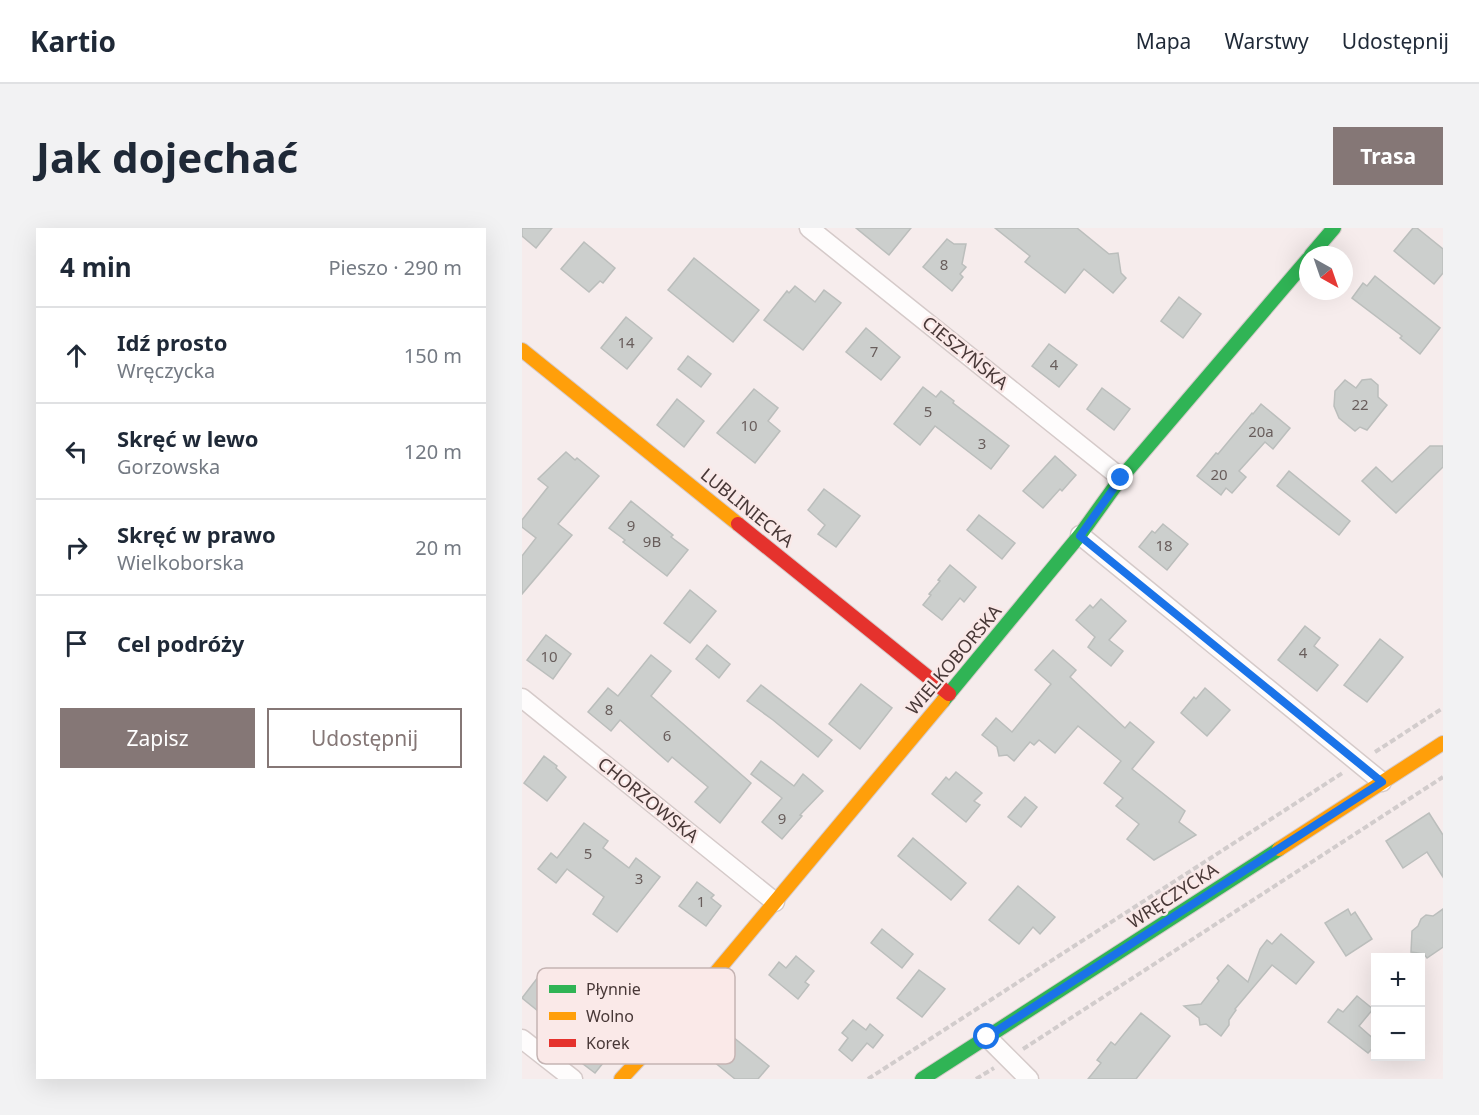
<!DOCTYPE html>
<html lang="pl">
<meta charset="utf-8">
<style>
:root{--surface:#fff;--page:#f2f2f3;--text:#1f2937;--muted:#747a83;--line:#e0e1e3;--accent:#857776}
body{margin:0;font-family:"Noto Sans",sans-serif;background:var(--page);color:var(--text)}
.controls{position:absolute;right:18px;bottom:18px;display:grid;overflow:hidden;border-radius:0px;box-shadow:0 6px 24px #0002}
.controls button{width:54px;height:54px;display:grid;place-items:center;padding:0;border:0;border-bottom:2px solid var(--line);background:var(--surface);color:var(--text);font:30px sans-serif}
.compass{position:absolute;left:777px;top:18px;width:54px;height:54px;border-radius:50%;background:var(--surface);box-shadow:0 6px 24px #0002;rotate:140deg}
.stop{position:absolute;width:18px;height:18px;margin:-14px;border:4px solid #1a73e8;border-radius:50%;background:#fff}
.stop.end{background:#1a73e8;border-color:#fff;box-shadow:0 2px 6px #0008}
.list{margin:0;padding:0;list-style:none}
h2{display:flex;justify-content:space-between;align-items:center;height:78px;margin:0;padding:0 24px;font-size:26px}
h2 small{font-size:20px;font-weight:400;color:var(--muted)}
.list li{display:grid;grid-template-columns:39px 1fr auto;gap:18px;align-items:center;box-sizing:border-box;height:96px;padding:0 24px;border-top:2px solid var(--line)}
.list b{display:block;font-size:22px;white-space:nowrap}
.list p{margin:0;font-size:20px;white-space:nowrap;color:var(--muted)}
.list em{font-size:20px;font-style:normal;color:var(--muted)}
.actions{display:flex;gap:12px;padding:18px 24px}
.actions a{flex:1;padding:14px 0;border:2px solid var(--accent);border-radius:0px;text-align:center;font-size:21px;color:var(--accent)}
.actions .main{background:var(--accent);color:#fff}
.icon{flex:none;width:33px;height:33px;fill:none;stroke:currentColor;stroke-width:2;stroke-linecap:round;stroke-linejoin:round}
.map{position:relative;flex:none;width:921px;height:851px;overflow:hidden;border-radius:0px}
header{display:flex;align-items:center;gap:36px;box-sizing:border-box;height:84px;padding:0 30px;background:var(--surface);border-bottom:2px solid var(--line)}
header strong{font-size:28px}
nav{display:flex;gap:33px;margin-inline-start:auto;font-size:21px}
.intro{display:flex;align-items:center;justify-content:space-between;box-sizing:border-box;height:144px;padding:0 36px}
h1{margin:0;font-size:42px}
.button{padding:15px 27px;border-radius:0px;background:var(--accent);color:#fff;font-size:21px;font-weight:700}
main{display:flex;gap:36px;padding:0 36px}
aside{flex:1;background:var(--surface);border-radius:0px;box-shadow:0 6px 24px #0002}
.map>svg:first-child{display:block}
.building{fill:#cccfcd;stroke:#bbbebc;stroke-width:1.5}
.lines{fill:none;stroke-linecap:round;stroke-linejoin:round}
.street-casing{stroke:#d5cac9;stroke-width:21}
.fast-casing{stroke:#d5cac9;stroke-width:16}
.slow-casing{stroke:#d5cac9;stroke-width:16}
.jam-casing{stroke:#d5cac9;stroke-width:16}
.path{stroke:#d2cccc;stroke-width:4;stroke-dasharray:6 3;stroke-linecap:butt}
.street{stroke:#fefcfc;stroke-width:18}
.fast{stroke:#30b455;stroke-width:14}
.slow{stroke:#ff9f0a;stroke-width:14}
.jam{stroke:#e5322d;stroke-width:14}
.route{stroke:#1a73e8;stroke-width:8}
.labels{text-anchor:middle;stroke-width:5;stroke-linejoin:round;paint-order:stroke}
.number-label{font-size:15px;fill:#695e5c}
.street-label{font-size:18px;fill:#483837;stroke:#fae9e8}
.key{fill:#fae9e8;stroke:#c5b4b3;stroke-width:1.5}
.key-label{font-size:16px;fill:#483837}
</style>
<header>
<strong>Kartio</strong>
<nav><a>Mapa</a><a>Warstwy</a><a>Udostępnij</a></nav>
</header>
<div class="intro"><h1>Jak dojechać</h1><a class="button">Trasa</a></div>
<main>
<aside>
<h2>4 min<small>Pieszo · 290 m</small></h2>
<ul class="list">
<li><svg class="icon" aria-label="ahead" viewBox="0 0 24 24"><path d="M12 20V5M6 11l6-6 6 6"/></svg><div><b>Idź prosto</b><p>Wręczycka</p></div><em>150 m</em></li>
<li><svg class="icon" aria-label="left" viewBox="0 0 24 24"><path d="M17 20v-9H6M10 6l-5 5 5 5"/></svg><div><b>Skręć w lewo</b><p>Gorzowska</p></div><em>120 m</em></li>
<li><svg class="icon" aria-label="right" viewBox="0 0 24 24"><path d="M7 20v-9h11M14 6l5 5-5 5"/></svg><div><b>Skręć w prawo</b><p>Wielkoborska</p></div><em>20 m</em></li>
<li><svg class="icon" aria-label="arrive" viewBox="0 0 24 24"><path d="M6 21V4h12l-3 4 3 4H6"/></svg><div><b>Cel podróży</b></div></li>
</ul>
<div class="actions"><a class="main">Zapisz</a><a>Udostępnij</a></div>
</aside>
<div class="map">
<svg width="921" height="851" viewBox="0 0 921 851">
<rect width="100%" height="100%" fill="#f6ecec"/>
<g class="building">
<polygon points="0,0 30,0 14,20 0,8"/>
<polygon points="334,0 389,0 367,27"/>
<polygon points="473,0 555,0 587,26 596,25 599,45 604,50 591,65 562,41 543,65 503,34 508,28"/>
<polygon points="891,0 895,0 921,21 921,45 912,56 872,23"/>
<polygon points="425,11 432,16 444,16 440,36 444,39 438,46 441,49 430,63 401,39"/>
<polygon points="62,14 93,40 81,55 78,53 67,64 39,41"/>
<polygon points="172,30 237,82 211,114 146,62"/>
<polygon points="853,48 918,100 898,126 878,110 880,108 830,70 841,55 845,58"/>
<polygon points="273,58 293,74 302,62 319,75 281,122 242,92 265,63 267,65"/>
<polygon points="657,69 679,86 661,110 639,93"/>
<polygon points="104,89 130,110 105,141 79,120"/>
<polygon points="344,100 378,129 359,152 324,124"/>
<polygon points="527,116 555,137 537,159 510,138"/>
<polygon points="166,128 189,146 179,159 156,141"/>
<polygon points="849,151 856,157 856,169 865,177 845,202 838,199 833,203 817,190 812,178 813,163 823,152 834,160 840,152"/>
<polygon points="401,159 414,169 419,163 432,173 431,175 487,218 469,241 413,198 398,217 372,196"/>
<polygon points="580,160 608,181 592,202 565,181"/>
<polygon points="232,161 256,180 246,193 258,203 233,235 195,205"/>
<polygon points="155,171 182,193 162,219 135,197"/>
<polygon points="739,176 768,200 751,221 743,214 717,243 724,249 710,265 704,260 699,267 675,248 694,225 696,226 730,185 731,186"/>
<polygon points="908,218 921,218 921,239 874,285 840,253 854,239 870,254"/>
<polygon points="44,224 53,232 55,230 77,248 36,296 50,307 0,366 0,328 14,310 0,299 0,292 26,259 16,251"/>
<polygon points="533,228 554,247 540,263 538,261 521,280 501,263"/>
<polygon points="767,243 828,293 817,307 755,258"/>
<polygon points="302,261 338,288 314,319 296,306 303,297 286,282"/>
<polygon points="109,273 151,307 149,309 166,322 145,348 101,314 103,312 87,300"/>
<polygon points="457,287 493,315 480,331 445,302"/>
<polygon points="641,296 666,316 645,342 617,319 630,303 633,305"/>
<polygon points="428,337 454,359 442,374 438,370 420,392 401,377 409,367 407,366 418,353 416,352"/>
<polygon points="168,362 194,383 168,415 142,395"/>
<polygon points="579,371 604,393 587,412 601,423 589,438 566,419 573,409 554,392 568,377 571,380"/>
<polygon points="783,398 798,410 792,418 816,437 795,463 756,432"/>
<polygon points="24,407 49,426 31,451 5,432"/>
<polygon points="858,411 881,429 845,474 822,457"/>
<polygon points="185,417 208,436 197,450 174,431"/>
<polygon points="531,422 554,442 548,449 603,500 608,494 632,514 610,541 663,583 657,594 674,607 632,632 605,611 617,596 594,578 601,570 582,555 599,533 556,498 533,525 517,512 512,517 508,514 492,533 485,527 477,528 475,519 460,507 474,490 490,504 529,456 513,442"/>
<polygon points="129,427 149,443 129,468 229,555 198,595 173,574 186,559 150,529 146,534 98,492 89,503 66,484 86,460 96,468"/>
<polygon points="339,456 370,480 338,521 307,496"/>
<polygon points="239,457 310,512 296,529 251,492 225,473"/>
<polygon points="683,460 708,482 685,508 659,485 672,469 674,471"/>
<polygon points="22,528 35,538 34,540 44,549 25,573 2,555"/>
<polygon points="239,533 272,558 281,546 301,563 278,587 280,588 260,611 240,594 260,570 229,546"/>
<polygon points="434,544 460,565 452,573 458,577 444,594 410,566 424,549 427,552"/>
<polygon points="503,569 515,579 499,599 486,589"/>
<polygon points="907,585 921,607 921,649 905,624 881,640 864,613"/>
<polygon points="62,595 86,613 81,620 107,640 114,630 138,649 95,704 71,686 82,669 45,641 34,655 16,641 29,625 35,630"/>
<polygon points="391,610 444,655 429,672 376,628"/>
<polygon points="175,654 192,667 189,670 199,678 184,698 157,678"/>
<polygon points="496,658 533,689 518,706 511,699 497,716 467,692"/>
<polygon points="826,681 829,687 833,684 850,711 824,728 803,695"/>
<polygon points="921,681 921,719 905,730 902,726 889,724 890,703 896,698 899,691 904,687 911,688"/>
<polygon points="360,701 391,726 380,740 349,715"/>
<polygon points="759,706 792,734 774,756 750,737 713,781 714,782 707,792 707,797 699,808 684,796 678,797 677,790 662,778 679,776 697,753 695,750 706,737 726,754 738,721 745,712 750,716"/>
<polygon points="274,728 292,743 283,754 287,757 276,771 247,747 257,734 264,740"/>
<polygon points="397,742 423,761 400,789 375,770"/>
<polygon points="20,744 70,786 67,790 98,814 73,845 40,820 48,809 0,770"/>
<polygon points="835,768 851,781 837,798 854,813 854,817 846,825 806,794 816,781 821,784"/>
<polygon points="619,785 648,808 614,851 566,851 579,835 575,832 589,814 593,817"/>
<polygon points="331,792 344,802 348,796 361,807 351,820 345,815 330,833 317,822 326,810 320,805"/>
<polygon points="206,805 247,838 236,851 213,851 186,829"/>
</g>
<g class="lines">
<g class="street-casing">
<g id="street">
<polyline points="287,0 599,250"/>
<polyline points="558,307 860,554"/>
<polyline points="0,470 253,674"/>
<polyline points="465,809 507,851"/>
<polyline points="0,811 51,851"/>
</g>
</g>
<g class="fast-casing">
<g id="fast">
<polyline points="789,27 812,0"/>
<polyline points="421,473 558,307 599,250 786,31"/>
<polyline points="400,851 757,621"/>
</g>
</g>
<g class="slow-casing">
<g id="slow">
<polyline points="0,122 216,296"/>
<polyline points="757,621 921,515"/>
<polyline points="99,851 161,784 421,473"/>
</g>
</g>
<g class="jam-casing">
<polyline id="jam" points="216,296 427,466"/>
</g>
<g class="path">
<polyline points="853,524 921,480"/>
<polyline points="501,821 921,549"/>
<polyline points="346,851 822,544"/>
<polyline points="454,851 472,840"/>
</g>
<use href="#street" class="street"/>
<use href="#fast" class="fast"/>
<use href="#slow" class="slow"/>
<use href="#jam" class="jam"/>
</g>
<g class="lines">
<polyline class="route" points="465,809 860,554 558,308 599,250"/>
</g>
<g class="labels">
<g class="number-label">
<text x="422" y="42">8</text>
<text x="104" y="120">14</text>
<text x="352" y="129">7</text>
<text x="532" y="142">4</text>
<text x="838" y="182">22</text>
<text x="406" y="189">5</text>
<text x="227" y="203">10</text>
<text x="739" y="209">20a</text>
<text x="460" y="221">3</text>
<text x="697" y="252">20</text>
<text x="109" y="303">9</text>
<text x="130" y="319">9B</text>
<text x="642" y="323">18</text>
<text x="781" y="430">4</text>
<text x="27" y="434">10</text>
<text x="87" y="487">8</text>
<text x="145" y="513">6</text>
<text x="260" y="596">9</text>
<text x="66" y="631">5</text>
<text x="117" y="656">3</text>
<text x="179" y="679">1</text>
</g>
<g class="street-label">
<text transform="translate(443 125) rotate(39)" y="6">CIESZYŃSKA</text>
<text transform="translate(225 280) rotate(39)" y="6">LUBLINIECKA</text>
<text transform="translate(432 432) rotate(-50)" y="6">WIELKOBORSKA</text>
<text transform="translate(126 572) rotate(39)" y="6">CHORZOWSKA</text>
<text transform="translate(651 668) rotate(-33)" y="6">WRĘCZYCKA</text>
</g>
</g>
<rect x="15" y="740" width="198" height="96" rx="9" class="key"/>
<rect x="27" y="757" width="27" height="8" fill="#30b455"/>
<rect x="27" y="784" width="27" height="8" fill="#ff9f0a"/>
<rect x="27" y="811" width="27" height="8" fill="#e5322d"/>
<g class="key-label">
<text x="64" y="767">Płynnie</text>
<text x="64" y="794">Wolno</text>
<text x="64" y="821">Korek</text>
</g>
</svg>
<div class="controls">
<button>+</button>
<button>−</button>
</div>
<svg class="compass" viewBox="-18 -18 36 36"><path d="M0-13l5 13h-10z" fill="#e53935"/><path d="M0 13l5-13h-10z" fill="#747a83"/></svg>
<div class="stop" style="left:465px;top:809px"></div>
<div class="stop end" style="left:599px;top:250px"></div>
</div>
</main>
